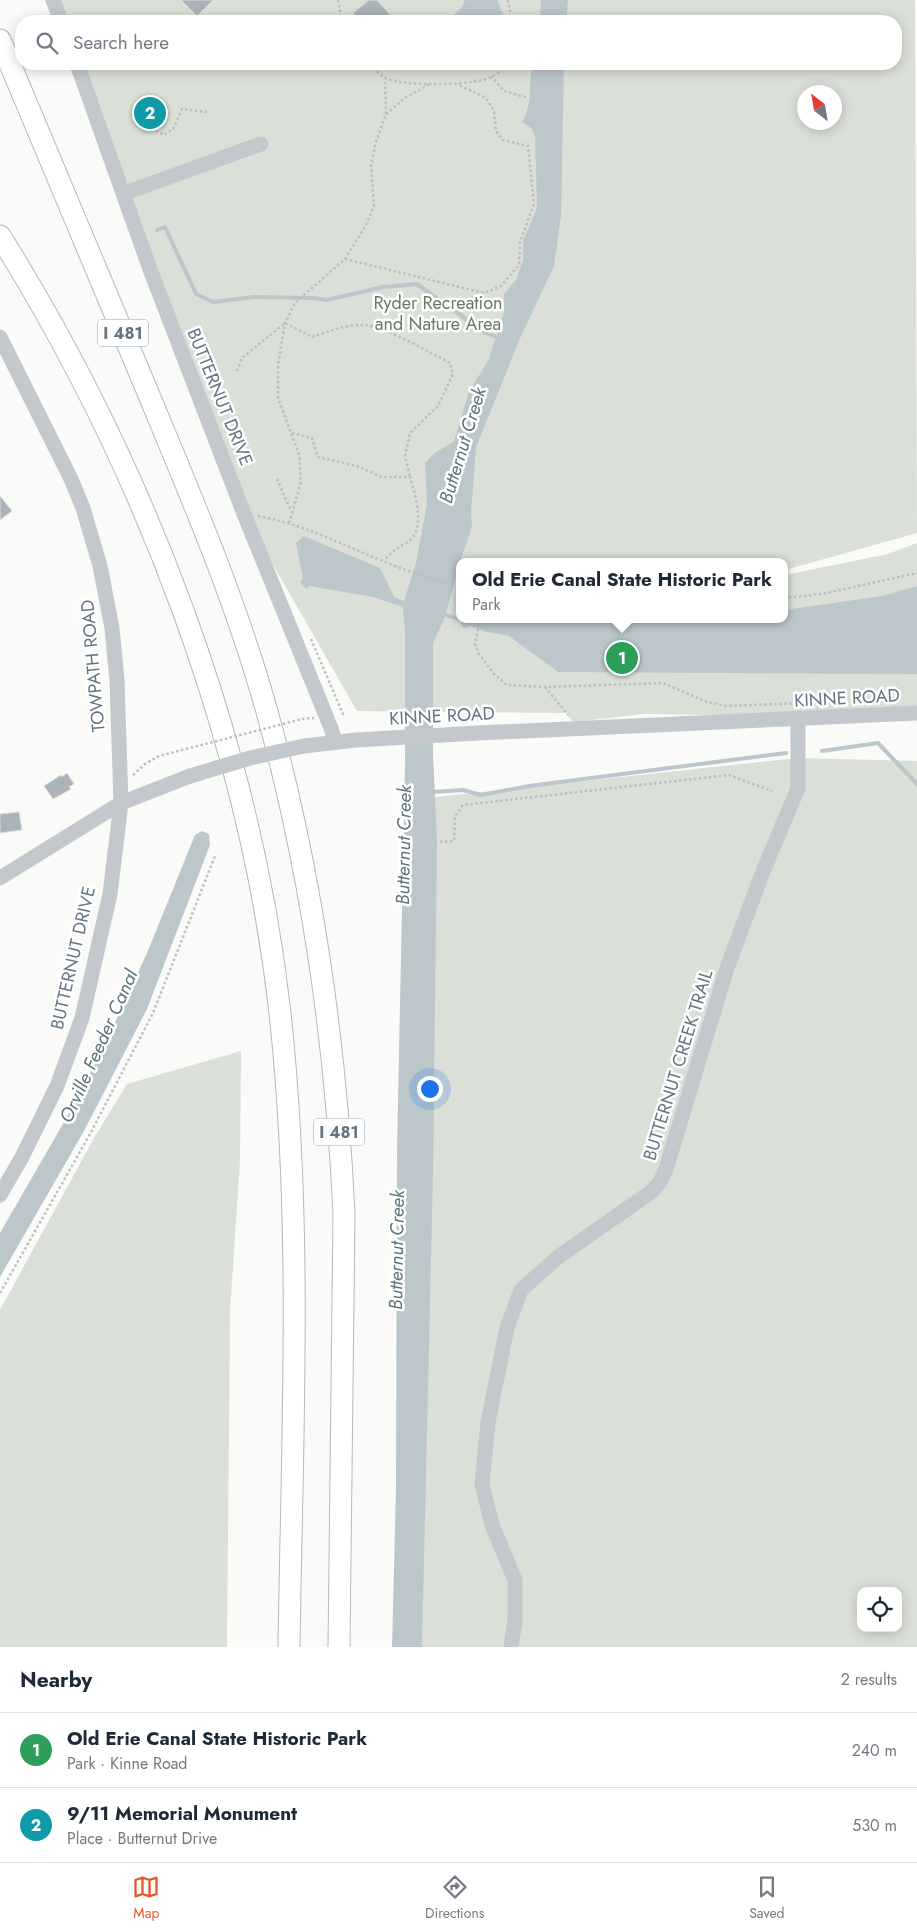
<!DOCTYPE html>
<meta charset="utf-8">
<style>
:root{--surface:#fff;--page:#f2f2f3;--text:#1f2937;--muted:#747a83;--line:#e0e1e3;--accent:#e4572e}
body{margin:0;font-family:Jost,sans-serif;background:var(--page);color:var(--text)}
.controls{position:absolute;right:15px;bottom:15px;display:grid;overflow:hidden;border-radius:10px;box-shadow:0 2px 12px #0003}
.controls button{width:45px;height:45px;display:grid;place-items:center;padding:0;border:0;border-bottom:1px solid var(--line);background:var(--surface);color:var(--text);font:25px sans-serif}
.compass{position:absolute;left:797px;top:85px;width:45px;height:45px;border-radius:50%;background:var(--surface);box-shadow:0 2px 12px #0003;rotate:329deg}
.you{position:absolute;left:429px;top:1088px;width:18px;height:18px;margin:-12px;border:4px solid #fff;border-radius:50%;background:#1a73e8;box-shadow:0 0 0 8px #1a73e833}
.badge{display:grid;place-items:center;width:32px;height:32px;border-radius:50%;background:var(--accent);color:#fff;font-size:16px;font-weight:700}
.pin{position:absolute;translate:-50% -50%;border:2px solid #fff;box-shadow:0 1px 5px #0006}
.popup{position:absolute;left:456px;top:558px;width:332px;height:65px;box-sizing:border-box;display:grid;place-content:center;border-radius:10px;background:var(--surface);filter:drop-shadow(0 1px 4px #0005);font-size:16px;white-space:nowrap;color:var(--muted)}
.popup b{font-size:19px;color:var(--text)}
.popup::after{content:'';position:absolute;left:50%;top:100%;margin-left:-10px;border:10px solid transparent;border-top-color:var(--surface)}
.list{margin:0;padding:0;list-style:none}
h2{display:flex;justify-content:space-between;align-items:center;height:65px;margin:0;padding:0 20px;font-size:21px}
h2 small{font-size:16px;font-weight:400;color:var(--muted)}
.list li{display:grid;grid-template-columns:32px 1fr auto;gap:15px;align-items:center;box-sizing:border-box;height:75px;padding:0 20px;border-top:1px solid var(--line)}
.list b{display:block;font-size:19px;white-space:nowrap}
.list p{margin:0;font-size:16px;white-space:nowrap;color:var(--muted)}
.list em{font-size:16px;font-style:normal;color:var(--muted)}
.icon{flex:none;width:28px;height:28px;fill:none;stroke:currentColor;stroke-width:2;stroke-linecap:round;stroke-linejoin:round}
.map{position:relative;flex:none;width:917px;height:1647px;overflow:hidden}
.search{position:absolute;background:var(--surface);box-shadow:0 2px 12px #0003;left:15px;right:15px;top:15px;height:55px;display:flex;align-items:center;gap:12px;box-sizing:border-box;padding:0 18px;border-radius:20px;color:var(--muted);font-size:19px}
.sheet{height:215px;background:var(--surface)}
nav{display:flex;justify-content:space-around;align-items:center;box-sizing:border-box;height:70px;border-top:1px solid var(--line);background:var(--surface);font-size:14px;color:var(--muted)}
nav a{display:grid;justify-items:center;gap:2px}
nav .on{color:var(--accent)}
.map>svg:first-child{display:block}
.green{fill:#dadfd7;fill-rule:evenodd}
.water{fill:#bbc7cb}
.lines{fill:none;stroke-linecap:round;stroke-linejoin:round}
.stream{stroke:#bbc7cb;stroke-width:4}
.building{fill:#aab3b9;stroke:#dcdcda}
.highway-casing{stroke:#b4b9bd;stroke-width:23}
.path{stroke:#bbbfc2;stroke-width:2.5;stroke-dasharray:2.5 2.5;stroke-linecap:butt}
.minor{stroke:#c3c8cc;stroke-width:15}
.highway{stroke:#fff;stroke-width:21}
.path-bridge{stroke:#bbbfc2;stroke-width:2.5;stroke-dasharray:2.5 2.5;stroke-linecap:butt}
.minor-bridge{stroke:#c3c8cc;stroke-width:15}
.labels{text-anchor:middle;stroke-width:5;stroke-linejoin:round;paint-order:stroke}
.shield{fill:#fff;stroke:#939fa8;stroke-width:1}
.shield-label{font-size:16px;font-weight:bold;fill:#657683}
.park-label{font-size:18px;fill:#687a64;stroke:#fff}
.street-label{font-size:18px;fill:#657683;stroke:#fff}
.water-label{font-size:19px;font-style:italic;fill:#60757c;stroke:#fff}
</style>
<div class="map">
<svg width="917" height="1647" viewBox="0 0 917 1647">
<rect width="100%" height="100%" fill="#fafaf8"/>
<g class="green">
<path d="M53 0H915L917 533 785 570 784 562H460V619H784L785 575 888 554 917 543V718L644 714 573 722 566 713 357 711 244 514 77 64H896V21H61ZM804 92H834V122H804Z"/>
<path d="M797 758 917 761V1647H406L418 799ZM861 1591H898V1628H861Z"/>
<polygon points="241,1051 240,1160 230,1311 227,1647 0,1647 0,1310 94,1138 127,1084"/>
</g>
<g class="water">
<polygon points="465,0 497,0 506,21 447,21 462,7"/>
<polygon points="541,0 568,0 566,21 540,21"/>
<path d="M453 64H493C480 72 467 70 453 64Z"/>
<path d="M533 64H564L561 216 554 266 521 336 476 447 471 513 472 527 460 562 446 613 459 617 460 619 497 621 784 619 785 610 882 596 917 586V674L558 672 509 636 487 632 471 626 464 628 459 621 445 617 433 643V754L437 839 433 1172 422 1647H392L396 1488 397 1151 405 763V632L403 607 373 597 310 586 306 589 300 582 303 578 296 543 304 536 380 568 394 597 404 601 416 563 427 504 425 463 435 453 454 441 469 392 488 361 504 314V294L516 280 523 260V241L537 208 535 136 531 128 522 122C533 105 528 83 533 64Z"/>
<polygon points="202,831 209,834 210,845 147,1009 84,1131 0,1277 0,1233 67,1117 107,1040 147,953 195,835"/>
</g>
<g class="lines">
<g class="stream">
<polyline points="157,230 165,227 196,294 213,302 254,297 312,298 327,300 383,287 417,284 484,332 499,338"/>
<polyline points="822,751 878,743 917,784"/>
<polyline points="432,792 463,790 481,795 529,786 786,753"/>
</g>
</g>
<g class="building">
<polygon points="181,0 213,0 197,16"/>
<polygon points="369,0 377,0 396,21 360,21 353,13"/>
<polygon points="0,496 12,511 0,520"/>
<polygon points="67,773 74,784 69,787 71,789 53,799 44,786 61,775 62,777"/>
<polygon points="19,812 22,830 0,833 0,814"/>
</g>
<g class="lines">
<g class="highway-casing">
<g id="highway">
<path d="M0 40C49 156 98 272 146 388 191 496 238 605 269 719 313 881 336 1046 344 1213L339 1647"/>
<path d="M0 236C144 466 250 743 280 1013 303 1224 292 1436 289 1647"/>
</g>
</g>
<g class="path">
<polyline points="338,0 342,21"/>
<polyline points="508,0 512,21"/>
<path d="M370 64C374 68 379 74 384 77 399 87 464 85 483 80 493 77 501 71 508 64"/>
<polyline points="491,76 504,91 528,98"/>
<polyline points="386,114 405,98 430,84"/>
<polyline points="151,122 156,131 164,135 173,129 182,109 207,112"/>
<polyline points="345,259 484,293 501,286 519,265 520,242 534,204 528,146 503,140 496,131 494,111 486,98 457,84"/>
<path d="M237 371 242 358 285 323 312 337C327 332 347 324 364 325 386 327 429 352 450 363L453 374 438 406 410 433 405 456 410 477"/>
<path d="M292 433 312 438 318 457 357 466 382 477H410C415 493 426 528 409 541 400 547 391 551 385 560"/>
<polyline points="277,479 291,511"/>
<path d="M258 516C329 529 391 574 460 585"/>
<polyline points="289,523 301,482 299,454 278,398 278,365 285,323 295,303 345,259 366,225 374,206 371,165 376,142 386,114 385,78"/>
<polyline points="784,598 822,594 917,573"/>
<polyline points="480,619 475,644 479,654 494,674 507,685 545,687 663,683 707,702 726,706 805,703"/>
<polyline points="311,639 343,714 341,715"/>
<polyline points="545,687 568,715"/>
<polyline points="302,719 314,718"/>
<polyline points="133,775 145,764 159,756 186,749"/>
<polyline points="440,842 454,841 455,816 463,805 729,775 772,791"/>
<polyline points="0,1293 90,1134 153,1013 215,856"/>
</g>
<g class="minor">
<polyline points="53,0 61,21"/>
<polyline points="77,64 151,272 244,514 331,728 335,742"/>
<polyline points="125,193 261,144"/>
<polyline points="0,337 71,479 83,508 100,566 112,628 117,680 121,803 110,894 82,1018 57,1086 22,1157 0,1195"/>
<polyline points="304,746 356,740 478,733 917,713"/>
<polyline points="0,878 121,803 190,776"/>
<polyline points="511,1647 515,1621 515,1580 492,1525 482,1484 488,1422 507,1328 521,1290 558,1257 651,1192 660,1182 666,1169 727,968 764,869 798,788 798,719"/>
</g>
<use href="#highway" class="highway"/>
<polyline class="path-bridge" points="186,749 302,719"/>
<polyline class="minor-bridge" points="190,776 250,758 304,746"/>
</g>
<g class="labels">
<g class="shield">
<rect x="98" y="319.5" width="50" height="27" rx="4"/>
<rect x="314" y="1118.5" width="50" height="27" rx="4"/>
</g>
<g class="shield-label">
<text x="123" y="339">I 481</text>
<text x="339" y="1138">I 481</text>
</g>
<g class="park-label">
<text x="438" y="309">Ryder Recreation<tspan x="438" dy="21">and Nature Area</tspan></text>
</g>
<g class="street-label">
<text transform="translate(220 397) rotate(68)" y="6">BUTTERNUT DRIVE</text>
<text transform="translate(93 666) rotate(-95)" y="6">TOWPATH ROAD</text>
<text transform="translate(847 698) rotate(-3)" y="6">KINNE ROAD</text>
<text transform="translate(442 716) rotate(-3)" y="6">KINNE ROAD</text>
<text transform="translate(73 958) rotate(-77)" y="6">BUTTERNUT DRIVE</text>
<text transform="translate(678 1065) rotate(-73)" y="6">BUTTERNUT CREEK TRAIL</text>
</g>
<g class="water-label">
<text transform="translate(462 445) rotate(-73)" y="7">Butternut Creek</text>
<text transform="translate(403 845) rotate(-89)" y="7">Butternut Creek</text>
<text transform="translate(98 1046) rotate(-66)" y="7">Orville Feeder Canal</text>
<text transform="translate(396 1250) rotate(-89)" y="7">Butternut Creek</text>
</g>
</g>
</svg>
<div class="controls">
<button><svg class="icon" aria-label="locate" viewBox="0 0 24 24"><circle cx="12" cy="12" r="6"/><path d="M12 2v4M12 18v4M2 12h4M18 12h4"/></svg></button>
</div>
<svg class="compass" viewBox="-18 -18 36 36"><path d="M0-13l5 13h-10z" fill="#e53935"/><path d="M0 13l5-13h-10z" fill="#747a83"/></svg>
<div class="you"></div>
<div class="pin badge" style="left:622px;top:658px;background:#2e9e5b">1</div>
<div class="popup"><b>Old Erie Canal State Historic Park</b>Park</div>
<div class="pin badge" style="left:150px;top:113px;background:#0f9aa8">2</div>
<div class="search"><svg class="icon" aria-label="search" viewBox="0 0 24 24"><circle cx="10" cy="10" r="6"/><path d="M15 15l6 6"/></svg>Search here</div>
</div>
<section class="sheet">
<h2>Nearby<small>2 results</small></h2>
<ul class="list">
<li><span class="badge" style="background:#2e9e5b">1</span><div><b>Old Erie Canal State Historic Park</b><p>Park · Kinne Road</p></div><em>240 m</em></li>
<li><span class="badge" style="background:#0f9aa8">2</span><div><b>9/11 Memorial Monument</b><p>Place · Butternut Drive</p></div><em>530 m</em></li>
</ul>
</section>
<nav>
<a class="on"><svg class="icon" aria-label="map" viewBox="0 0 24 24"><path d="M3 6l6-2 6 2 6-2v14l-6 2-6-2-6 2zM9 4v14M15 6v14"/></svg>Map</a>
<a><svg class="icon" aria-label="directions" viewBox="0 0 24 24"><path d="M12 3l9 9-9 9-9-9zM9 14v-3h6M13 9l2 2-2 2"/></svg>Directions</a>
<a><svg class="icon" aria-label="saved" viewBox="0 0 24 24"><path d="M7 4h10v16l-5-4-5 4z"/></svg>Saved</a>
</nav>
